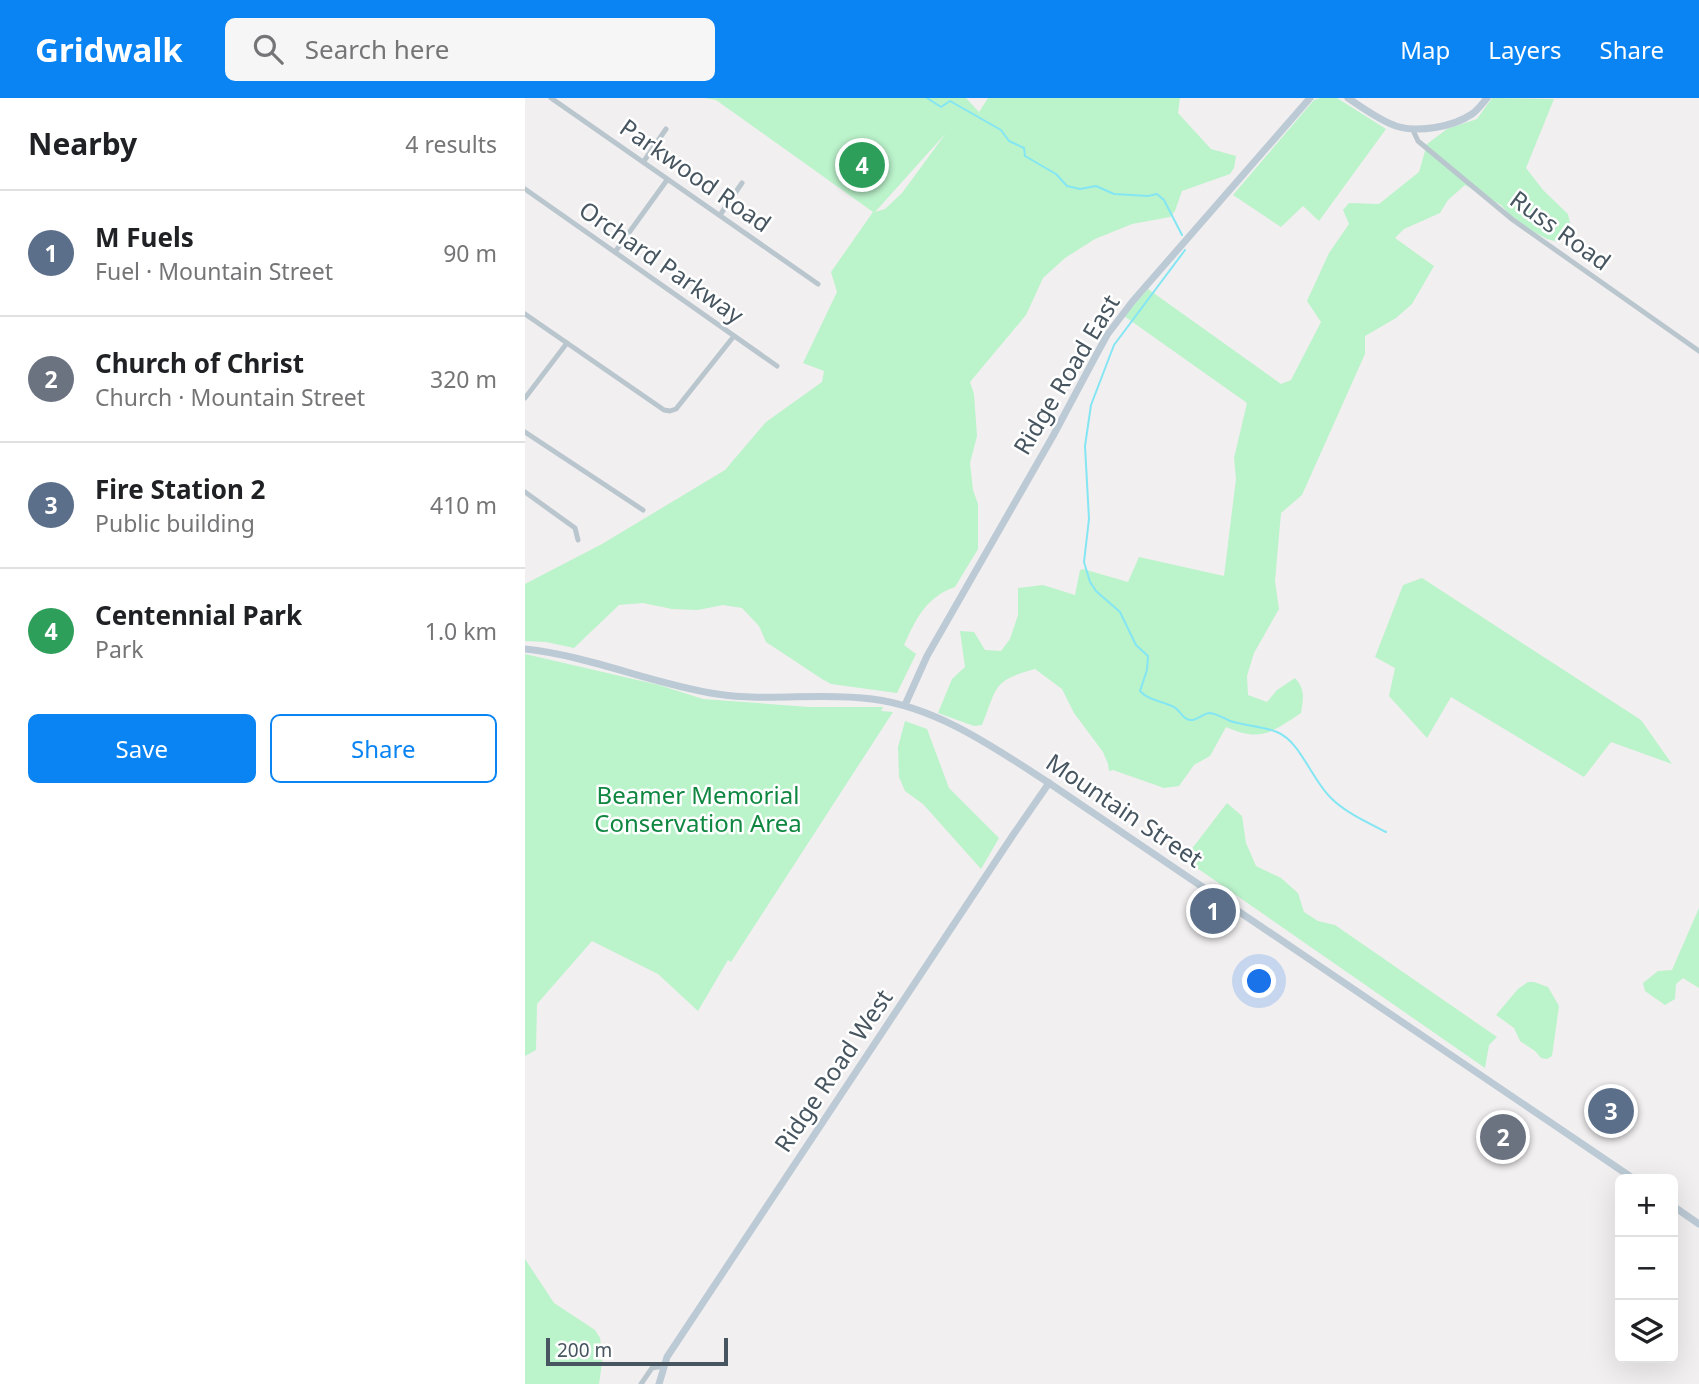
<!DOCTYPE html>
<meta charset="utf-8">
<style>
:root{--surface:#fff;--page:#f6f6f6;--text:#202124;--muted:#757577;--line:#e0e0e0;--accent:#0a84f2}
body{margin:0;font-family:"Noto Sans",sans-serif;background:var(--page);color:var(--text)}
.controls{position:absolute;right:21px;bottom:21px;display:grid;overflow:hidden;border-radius:10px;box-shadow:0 7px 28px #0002}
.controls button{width:63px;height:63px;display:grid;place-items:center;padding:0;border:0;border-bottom:2px solid var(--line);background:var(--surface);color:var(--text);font:35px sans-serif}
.scale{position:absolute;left:21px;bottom:18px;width:182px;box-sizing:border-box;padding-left:7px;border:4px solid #46555f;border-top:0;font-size:19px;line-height:24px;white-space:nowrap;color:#46555f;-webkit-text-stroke:5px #fff;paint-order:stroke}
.you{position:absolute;left:735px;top:884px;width:24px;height:24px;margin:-18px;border:5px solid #fff;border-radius:50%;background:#1a73e8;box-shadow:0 0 0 10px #1a73e833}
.badge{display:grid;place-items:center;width:46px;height:46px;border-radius:50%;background:var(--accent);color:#fff;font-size:23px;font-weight:700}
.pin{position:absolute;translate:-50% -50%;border:4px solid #fff;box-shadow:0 2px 7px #0006}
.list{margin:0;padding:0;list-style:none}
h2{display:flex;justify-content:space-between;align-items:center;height:91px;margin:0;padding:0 28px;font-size:30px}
h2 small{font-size:23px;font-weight:400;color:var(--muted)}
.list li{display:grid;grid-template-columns:46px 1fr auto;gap:21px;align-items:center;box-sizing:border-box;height:126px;padding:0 28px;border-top:2px solid var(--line)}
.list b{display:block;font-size:26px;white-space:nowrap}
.list p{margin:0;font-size:23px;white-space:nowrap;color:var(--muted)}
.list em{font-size:23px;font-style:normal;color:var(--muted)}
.actions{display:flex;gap:14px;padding:21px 28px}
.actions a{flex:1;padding:16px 0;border:2px solid var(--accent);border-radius:10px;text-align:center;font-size:24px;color:var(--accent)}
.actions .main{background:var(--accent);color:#fff}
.icon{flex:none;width:38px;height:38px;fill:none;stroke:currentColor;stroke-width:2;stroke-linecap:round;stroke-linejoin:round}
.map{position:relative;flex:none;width:1174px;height:1286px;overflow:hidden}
header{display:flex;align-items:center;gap:42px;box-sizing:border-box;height:98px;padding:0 35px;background:var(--accent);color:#fff}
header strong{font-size:33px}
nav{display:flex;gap:38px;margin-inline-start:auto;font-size:24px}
.search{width:490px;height:63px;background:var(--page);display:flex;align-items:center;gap:18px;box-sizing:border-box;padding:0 24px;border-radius:10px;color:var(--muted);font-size:26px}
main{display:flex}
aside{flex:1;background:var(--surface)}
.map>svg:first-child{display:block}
.green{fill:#bbf3cb;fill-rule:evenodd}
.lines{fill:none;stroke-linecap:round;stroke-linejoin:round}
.stream{stroke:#84e6f3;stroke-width:2}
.street{stroke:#bac6ce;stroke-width:5}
.secondary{stroke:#bccad5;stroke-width:7}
.labels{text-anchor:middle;stroke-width:5;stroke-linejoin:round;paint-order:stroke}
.street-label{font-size:24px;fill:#46555f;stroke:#fff}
.park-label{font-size:24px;fill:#0f8741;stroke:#fff}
</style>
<header>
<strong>Gridwalk</strong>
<div class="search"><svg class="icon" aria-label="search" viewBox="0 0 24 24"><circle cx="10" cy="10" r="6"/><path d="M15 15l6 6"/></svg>Search here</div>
<nav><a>Map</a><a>Layers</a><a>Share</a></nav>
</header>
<main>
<aside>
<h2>Nearby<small>4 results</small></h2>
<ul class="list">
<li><span class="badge" style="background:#5c6f8a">1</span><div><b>M Fuels</b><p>Fuel · Mountain Street</p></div><em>90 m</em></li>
<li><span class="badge" style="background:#6b7280">2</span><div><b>Church of Christ</b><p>Church · Mountain Street</p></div><em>320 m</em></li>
<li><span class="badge" style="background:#5c6f8a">3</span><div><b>Fire Station 2</b><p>Public building</p></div><em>410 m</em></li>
<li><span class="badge" style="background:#2e9e5b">4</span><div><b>Centennial Park</b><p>Park</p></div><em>1.0 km</em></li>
</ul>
<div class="actions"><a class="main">Save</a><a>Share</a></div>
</aside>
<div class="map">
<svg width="1174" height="1286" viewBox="0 0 1174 1286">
<rect width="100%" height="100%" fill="#f2eff0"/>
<g class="green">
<path d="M180 0H441L454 14 463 0H655L653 15 686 51 711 58 709 70 705 76 657 93 650 113 645 119 607 126 570 141 540 160 518 180 501 217 445 284 449 296 452 338 445 365 448 392 453 406V451L430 489C401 499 391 521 379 547L391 556 372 595 306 586 297 581 241 544 234 528 217 510 198 507 173 512 147 511 118 505 94 507 49 550 21 544 0 543V486L77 446 200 372 241 324 297 284 299 273 278 265 312 194 306 174 348 114 191 2ZM421 35 377 95 360 111 350 114Z"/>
<polygon points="795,0 812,0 861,31 794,123 778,108 756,129 708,97 789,2"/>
<path d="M967 0 1029 1 1001 70 1018 92 1043 116 1045 125 1033 144 1022 141 991 124 976 107 940 87 923 102 915 115 879 131 870 140 909 168 887 206 871 220 840 238V256L777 397 756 415 750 483 754 511 729 555 722 578 723 597 742 604 752 592 770 580C781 592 778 601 776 615 746 635 735 644 701 629L685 658 669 667 654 688 639 690 588 672 584 673 583 666 578 654 549 615 537 591 510 571C467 583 473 588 457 627L449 628 413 615 427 581 440 569 435 533 449 534 460 552 476 553 485 541 493 517V490L518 487 550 497 555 472 558 471 603 484 614 459 699 478 711 381 709 360 722 305 599 218 623 191 756 286 766 282 796 224 782 203 804 155 824 126 818 112 824 105 854 106 894 74 902 46 922 31 952 21Z"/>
<polygon points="897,480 1116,622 1147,666 1086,644 1059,679 926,599 902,640 864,598 870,570 850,559 878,487"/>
<polygon points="0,556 134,587 178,601 284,609 358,609 356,613 368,614 206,864 203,862 173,913 133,876 67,843 12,906 11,952 0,958"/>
<polygon points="380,623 402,631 424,690 474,740 456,771 398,706 380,693 374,679 373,649"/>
<polygon points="702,705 717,718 721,745 731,768 756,780 773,795 779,814 793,823 810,827 972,939 964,947 960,970 659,761"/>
<polygon points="1174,810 1174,890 1158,880 1151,886 1150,901 1140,907 1120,893 1118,885 1133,873 1147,872"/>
<polygon points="1009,884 1023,889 1034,908 1027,958 1022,961 1016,960 1010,953 995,943 989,930 971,917 993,891 1003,884"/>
<polygon points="0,1161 29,1205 70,1232 75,1240 78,1258 74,1286 0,1286"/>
</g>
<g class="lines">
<g class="stream">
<polyline points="402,0 416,9 425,3 476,32 484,43 499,50 500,58 531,76 542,88 555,91 571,88 589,96 623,98 632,96 639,102 657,137"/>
<path d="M660 152 589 247 566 307 560 348 564 421 559 464 565 484 571 493 595 514 611 547 623 558 622 572 615 593C624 603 638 603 649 609 655 612 658 622 665 622 672 623 678 615 685 615 692 616 699 620 705 623 721 628 737 628 752 634 776 644 786 681 806 700 821 715 842 724 861 734"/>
</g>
<g class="street">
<polyline points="26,0 293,186"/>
<polyline points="887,30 893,43 988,122 1174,253"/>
<polyline points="119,63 141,31"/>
<polyline points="0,91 252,268"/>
<polyline points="195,117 217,85"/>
<polyline points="90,154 142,82"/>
<polyline points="0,216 139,312 145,313 151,311 209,238"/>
<polyline points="0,300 42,245"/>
<polyline points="0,334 118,412"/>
<polyline points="0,394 50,430 53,442"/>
<polyline points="116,1286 127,1270 138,1268"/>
</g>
<g class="secondary">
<path d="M823 0C838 10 854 22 871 28 893 35 928 29 947 16 953 12 957 6 962 0"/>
<path d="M0 551C66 558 127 586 192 596 243 604 296 594 347 601 412 609 470 650 524 685L1109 1081"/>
<polyline points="380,607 402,558 528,338 569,261 582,237 607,204 785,0"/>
<polyline points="1148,1108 1174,1126"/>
<polyline points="134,1286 142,1259 488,737 524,685"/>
</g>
</g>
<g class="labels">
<g class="street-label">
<text transform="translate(170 78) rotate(35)" y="8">Parkwood Road</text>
<text transform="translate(1035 133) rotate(36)" y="8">Russ Road</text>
<text transform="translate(136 165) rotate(35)" y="8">Orchard Parkway</text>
<text transform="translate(542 277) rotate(-59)" y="8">Ridge Road East</text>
<text transform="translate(599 713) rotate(34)" y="8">Mountain Street</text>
<text transform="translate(309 973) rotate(-56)" y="8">Ridge Road West</text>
</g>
<g class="park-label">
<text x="173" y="706">Beamer Memorial<tspan x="173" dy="28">Conservation Area</tspan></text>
</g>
</g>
</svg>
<div class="controls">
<button>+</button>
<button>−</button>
<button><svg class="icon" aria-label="layers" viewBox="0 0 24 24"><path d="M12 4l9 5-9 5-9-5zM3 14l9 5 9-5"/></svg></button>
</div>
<div class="scale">200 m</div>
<div class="you"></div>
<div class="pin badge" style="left:688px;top:813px;background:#5c6f8a">1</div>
<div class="pin badge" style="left:978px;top:1039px;background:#6b7280">2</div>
<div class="pin badge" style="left:1086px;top:1013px;background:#5c6f8a">3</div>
<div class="pin badge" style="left:337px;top:67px;background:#2e9e5b">4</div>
</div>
</main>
